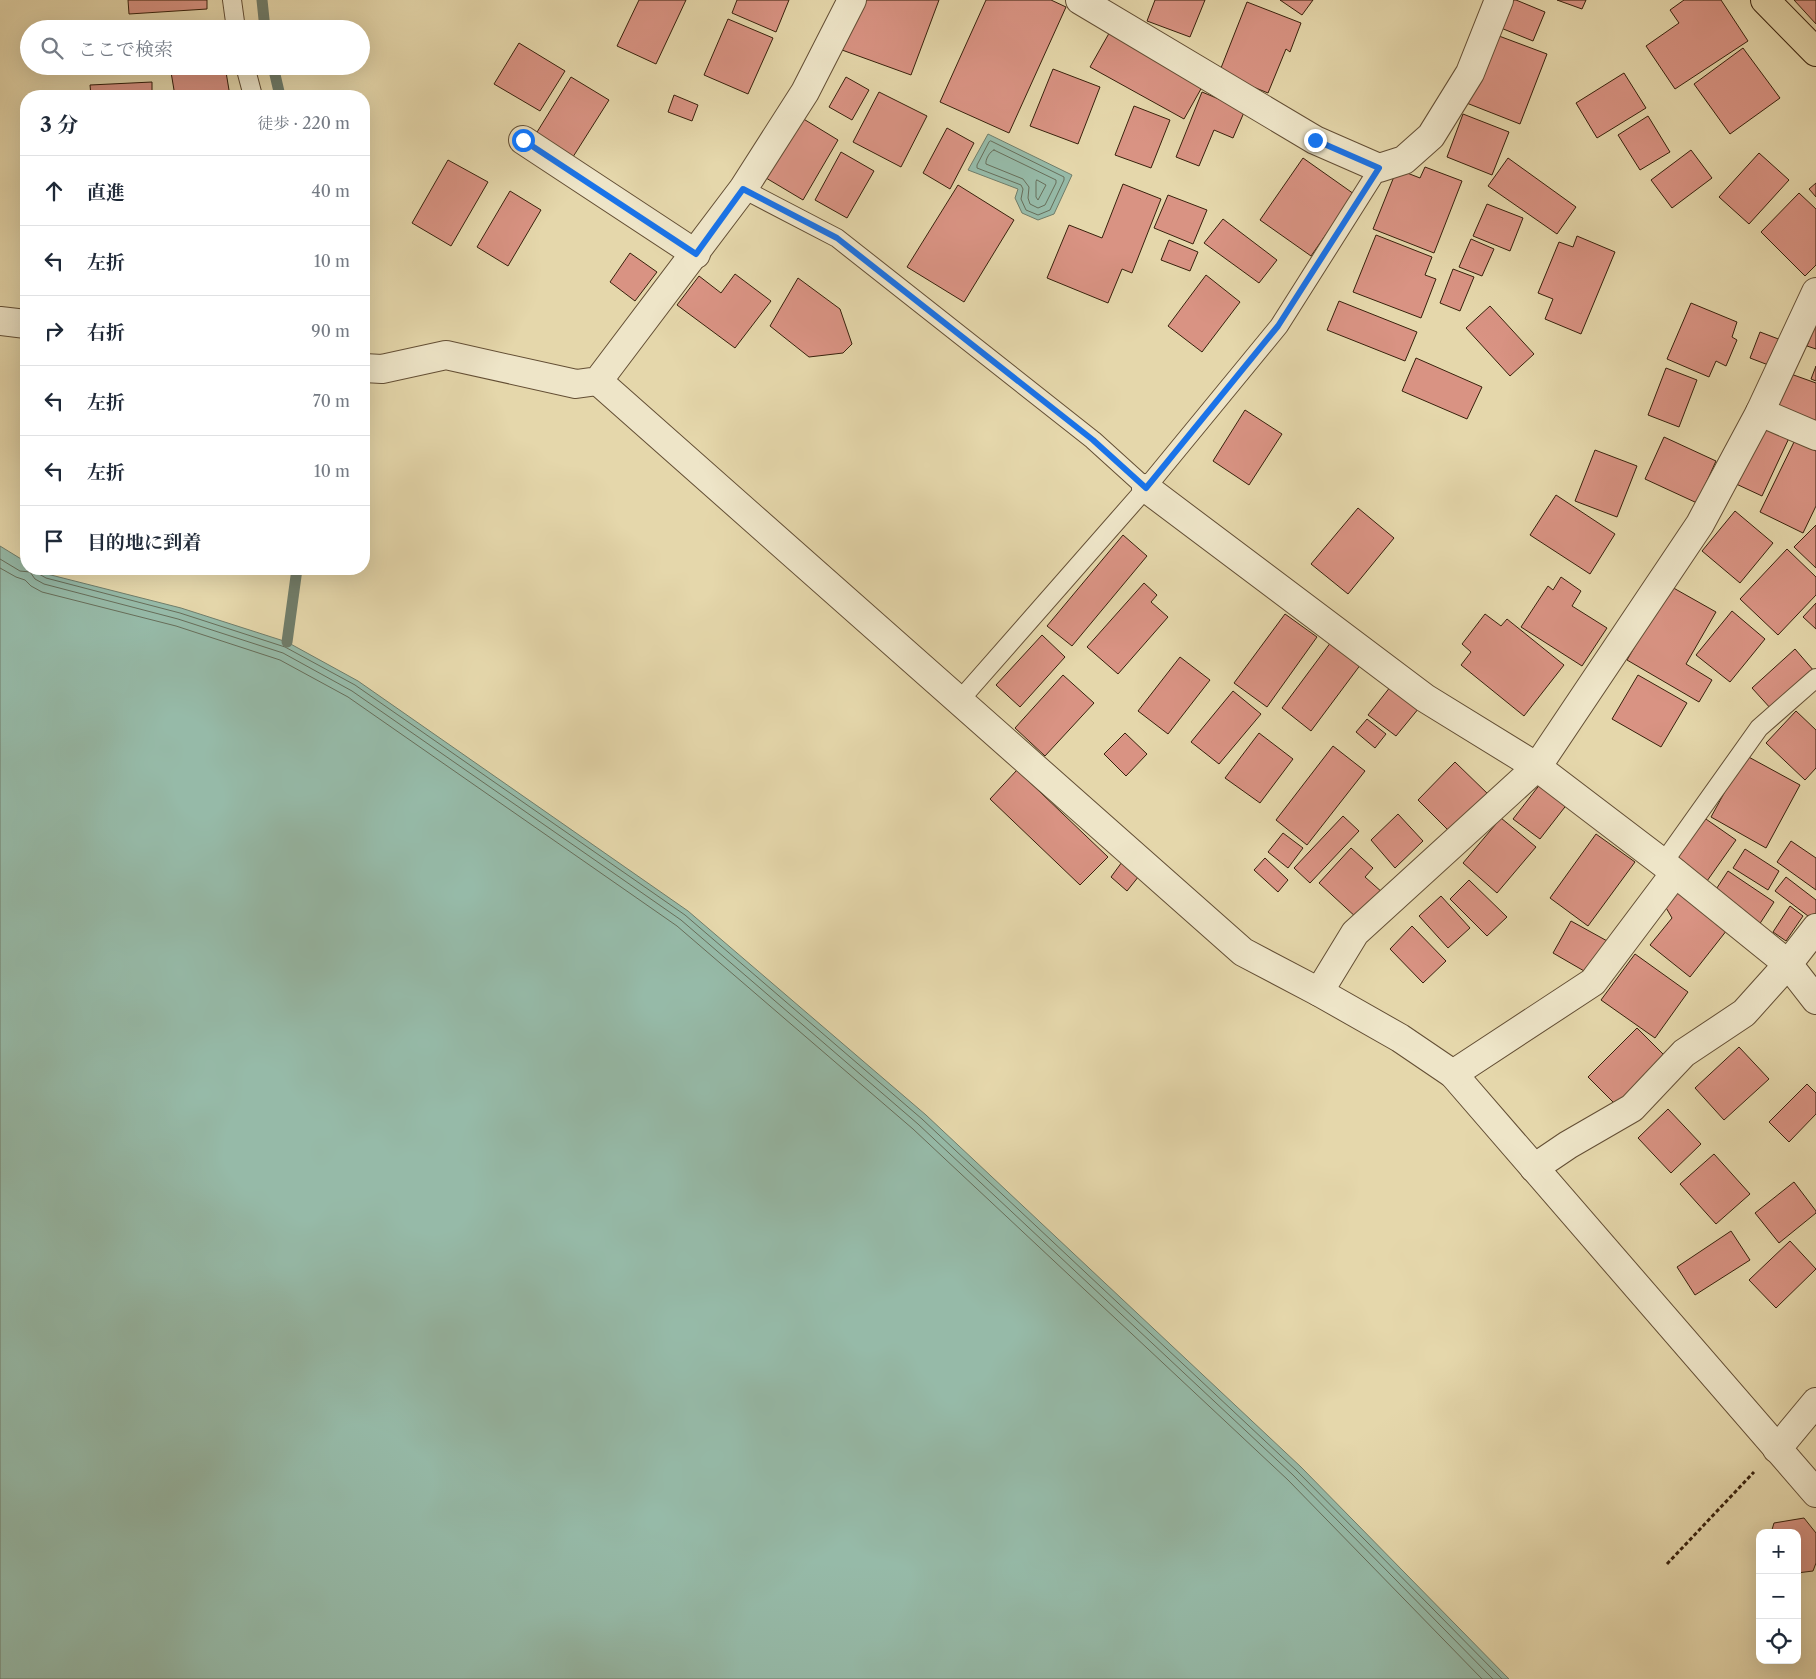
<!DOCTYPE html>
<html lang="ja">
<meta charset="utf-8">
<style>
:root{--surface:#fff;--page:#f6f6f7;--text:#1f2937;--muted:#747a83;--line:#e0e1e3}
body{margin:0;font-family:"Libre Caslon Text","Noto Serif JP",serif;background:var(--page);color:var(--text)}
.controls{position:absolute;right:15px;bottom:15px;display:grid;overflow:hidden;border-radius:10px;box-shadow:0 5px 20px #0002}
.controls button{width:45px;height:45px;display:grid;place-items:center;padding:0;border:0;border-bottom:1px solid var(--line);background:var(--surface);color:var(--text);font:25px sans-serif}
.stop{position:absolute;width:15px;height:15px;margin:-11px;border:4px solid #1a73e8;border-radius:50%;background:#fff}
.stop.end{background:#1a73e8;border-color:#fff;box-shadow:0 1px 5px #0008}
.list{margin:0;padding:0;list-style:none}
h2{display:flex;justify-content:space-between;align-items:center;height:65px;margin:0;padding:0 20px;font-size:21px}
h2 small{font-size:16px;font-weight:400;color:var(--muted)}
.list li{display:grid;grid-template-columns:32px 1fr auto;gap:15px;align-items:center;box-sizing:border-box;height:70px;padding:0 20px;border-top:1px solid var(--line)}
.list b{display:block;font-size:19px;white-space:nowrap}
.list em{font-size:16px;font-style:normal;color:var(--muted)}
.icon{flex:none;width:28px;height:28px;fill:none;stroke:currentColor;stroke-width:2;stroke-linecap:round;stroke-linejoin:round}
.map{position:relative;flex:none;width:1816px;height:1679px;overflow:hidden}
.search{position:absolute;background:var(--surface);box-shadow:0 5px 20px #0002;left:20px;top:20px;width:350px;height:55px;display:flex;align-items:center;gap:12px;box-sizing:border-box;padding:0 18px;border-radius:28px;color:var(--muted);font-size:19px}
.panel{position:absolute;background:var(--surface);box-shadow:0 5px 20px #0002;left:20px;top:90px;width:350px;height:485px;border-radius:20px}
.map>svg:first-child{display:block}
.water{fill:#96baa8;stroke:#707d6a}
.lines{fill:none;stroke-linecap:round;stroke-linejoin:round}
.shore{stroke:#676e5a;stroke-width:1}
.stream{stroke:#707d6a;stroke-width:11}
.building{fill:#d99383;stroke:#38210c}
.service-casing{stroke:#634e34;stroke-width:20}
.minor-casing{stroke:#634e34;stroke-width:30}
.trunk-casing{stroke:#38210c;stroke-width:30}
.path{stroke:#38210c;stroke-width:3;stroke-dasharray:4 2.5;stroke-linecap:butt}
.service{stroke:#eee5c8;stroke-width:18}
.minor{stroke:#eee5c8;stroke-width:28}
.trunk{stroke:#e5d7ab;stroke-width:28}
.route{stroke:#1a73e8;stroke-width:6}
</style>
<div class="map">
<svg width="1816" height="1679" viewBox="0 0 1816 1679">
<rect width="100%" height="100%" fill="#e5d7ab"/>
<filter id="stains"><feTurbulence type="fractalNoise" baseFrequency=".004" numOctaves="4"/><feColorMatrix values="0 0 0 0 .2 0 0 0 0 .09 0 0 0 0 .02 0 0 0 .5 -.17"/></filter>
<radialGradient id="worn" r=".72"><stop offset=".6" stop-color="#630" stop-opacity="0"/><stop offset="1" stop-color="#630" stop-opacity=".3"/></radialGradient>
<g class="water">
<polygon points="988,134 1072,175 1054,214 1038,220 1022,213 1015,198 1018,189 968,170"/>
<polygon points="0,546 26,562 26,569 39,569 47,574 181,608 287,642 358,681 688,911 926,1115 1301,1467 1509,1679 0,1679"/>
</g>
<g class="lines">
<g class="shore">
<polygon points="991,141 1064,177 1064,180 1050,210 1038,215 1026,210 1021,199 1023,189 1021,185 977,168 977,165 989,142"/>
<path d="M994 150 1056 180V183L1045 205 1038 208 1030 204 1028 198 1029 187 1023 179 986 164C985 160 990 151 994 150Z"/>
<polygon points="1037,180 1046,185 1038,200 1036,197 1036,182"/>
<polyline points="0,559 20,571 30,572 35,579 44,584 178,619 283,653 352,691 681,920 918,1124 1293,1475 1493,1679"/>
<polyline points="0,568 16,577 25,580 31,586 42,592 176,626 280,660 348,697 677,926 913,1129 1288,1480 1482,1679"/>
<polyline points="37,569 39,574 46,578 180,613 285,647 355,685 685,915 922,1119 1297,1471 1502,1679"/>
</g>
<g class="stream">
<polyline points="262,0 265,29"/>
<polyline points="273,66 280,96"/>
<polyline points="287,642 297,569"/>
</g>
</g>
<g class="building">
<polygon points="128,0 207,0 207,9 129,14"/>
<polygon points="639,0 686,0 656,64 617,46"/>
<polygon points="737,0 789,0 776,32 732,13"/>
<polygon points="861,0 939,0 911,75 842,50"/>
<polygon points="986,0 1051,0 1066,7 1009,133 940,102"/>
<polygon points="1155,0 1205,0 1190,37 1147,21"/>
<polygon points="1280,0 1313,0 1302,15"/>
<polygon points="1506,0 1516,0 1545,12 1533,41 1496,26"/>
<polygon points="1557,0 1586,0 1582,9"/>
<polygon points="1684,0 1721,0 1748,41 1675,89 1646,46 1679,23 1670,10"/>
<polygon points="1794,0 1816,0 1816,24"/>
<polygon points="1247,2 1301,23 1290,52 1286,49 1268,93 1219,73"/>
<polygon points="728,19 773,38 748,94 704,75"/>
<polygon points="1112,28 1206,80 1184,119 1090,67"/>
<polygon points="1491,33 1547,54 1520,124 1464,102"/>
<polygon points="519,43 565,71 540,111 494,84"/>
<polygon points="1743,48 1780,98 1730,134 1694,84"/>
<polygon points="115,66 161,66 162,71 115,73"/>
<polygon points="170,66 225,66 230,96 175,96"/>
<polygon points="1053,69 1100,87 1078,144 1030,126"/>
<polygon points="1624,73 1646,108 1597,138 1576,103"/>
<polygon points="571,77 609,100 571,160 534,137"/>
<polygon points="846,77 869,90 852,120 829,107"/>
<polygon points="152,82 152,96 91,96 90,85"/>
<polygon points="879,92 927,116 901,167 853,142"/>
<polygon points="1202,92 1245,110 1233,138 1214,130 1199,166 1176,157"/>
<polygon points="674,95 698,105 692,121 668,112"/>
<polygon points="1134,106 1170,120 1151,168 1115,155"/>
<polygon points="1463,114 1509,132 1492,175 1447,157"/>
<polygon points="797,115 838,140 803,200 761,175"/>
<polygon points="1648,116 1670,152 1640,170 1618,135"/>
<polygon points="947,128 974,143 950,189 923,173"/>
<polygon points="1691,150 1712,178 1672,208 1651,180"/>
<polygon points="841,152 874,171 847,218 815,200"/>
<polygon points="1759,153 1789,180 1749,224 1719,197"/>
<polygon points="1303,158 1354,194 1311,256 1260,220"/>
<polygon points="1508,158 1576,207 1557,234 1488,186"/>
<polygon points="448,160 488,182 451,246 412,223"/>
<polygon points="1425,167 1462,181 1434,253 1373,229 1397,169 1420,178"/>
<polygon points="1816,183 1816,197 1809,189"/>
<polygon points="1123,184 1161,199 1132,273 1122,269 1108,303 1047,278 1069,225 1102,238"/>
<polygon points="958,185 1014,220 964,302 907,267"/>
<polygon points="510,191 541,210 508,266 477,247"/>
<polygon points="1799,193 1816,209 1816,265 1805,276 1761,232"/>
<polygon points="1168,195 1207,210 1193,244 1154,228"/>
<polygon points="1487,204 1523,218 1510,251 1473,236"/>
<polygon points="1223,219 1277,260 1259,283 1204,243"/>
<polygon points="1376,235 1432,257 1425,275 1436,279 1421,318 1353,292"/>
<polygon points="1577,236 1615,252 1581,334 1545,319 1553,299 1538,293 1559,242 1573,247"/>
<polygon points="1471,239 1494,249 1482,276 1459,267"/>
<polygon points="1169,240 1198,252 1190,271 1161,260"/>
<polygon points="630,253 657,272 635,301 610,282"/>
<polygon points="1453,269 1474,277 1460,311 1440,303"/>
<polygon points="735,274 771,301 735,348 677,305 699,276 721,293"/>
<polygon points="1206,275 1240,302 1202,352 1168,326"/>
<polygon points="798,278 840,309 852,344 843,353 809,357 770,326"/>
<polygon points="1339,301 1417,332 1405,361 1327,330"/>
<polygon points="1691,303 1737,322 1732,337 1737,340 1726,366 1716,361 1709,377 1667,359"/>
<polygon points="1490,306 1534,354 1510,376 1466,328"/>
<polygon points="1816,323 1816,349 1807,346"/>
<polygon points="1760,332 1781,340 1771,366 1750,358"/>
<polygon points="1416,358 1482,387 1467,419 1402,391"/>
<polygon points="1816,366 1816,381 1811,379"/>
<polygon points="1666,368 1697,380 1679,427 1648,415"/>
<polygon points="1788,373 1816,383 1816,424 1775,408"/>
<polygon points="1245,410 1282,434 1249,485 1213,461"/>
<polygon points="1763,423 1790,436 1762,496 1734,483"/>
<polygon points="1664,437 1716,461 1697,503 1645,479"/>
<polygon points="1795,440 1816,451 1816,506 1803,533 1760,512"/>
<polygon points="1595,450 1637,466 1617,517 1575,501"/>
<polygon points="1556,495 1615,534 1590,574 1530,535"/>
<polygon points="1358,508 1394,538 1348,594 1311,564"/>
<polygon points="1735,511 1773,543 1740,583 1702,551"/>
<polygon points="1816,525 1816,568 1794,547"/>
<polygon points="1123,535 1147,556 1072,646 1047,626"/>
<polygon points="1787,549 1816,577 1816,595 1778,635 1740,599"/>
<polygon points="1561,577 1581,591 1572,606 1607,628 1582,666 1521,627 1548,586 1553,590"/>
<polygon points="1144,583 1157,595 1151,602 1168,617 1118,674 1087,647"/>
<polygon points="1670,586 1716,612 1686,664 1712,680 1699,702 1627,660"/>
<polygon points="1816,603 1816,629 1803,617"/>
<polygon points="1732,611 1765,639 1730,682 1696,655"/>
<polygon points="1285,614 1317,637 1267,707 1234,683"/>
<polygon points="1485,614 1501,626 1507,619 1564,665 1524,716 1461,665 1471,652 1462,644"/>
<polygon points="1042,635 1065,657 1020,707 996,685"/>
<polygon points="1334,638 1364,660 1311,731 1282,708"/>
<polygon points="1795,649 1814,671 1772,710 1752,688"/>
<polygon points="1180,657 1210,680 1168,734 1138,711"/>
<polygon points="1063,675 1094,703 1045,756 1015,728"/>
<polygon points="1638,675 1687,703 1661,747 1612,719"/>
<polygon points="1391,686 1419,708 1396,736 1368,715"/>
<polygon points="1233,691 1261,714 1219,764 1191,742"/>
<polygon points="1796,711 1816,730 1816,768 1805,780 1766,743"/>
<polygon points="1367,719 1386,734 1375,748 1356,732"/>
<polygon points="1125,733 1147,754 1126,776 1104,754"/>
<polygon points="1259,733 1293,759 1260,803 1225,778"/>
<polygon points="1333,746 1365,771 1307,845 1276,820"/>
<polygon points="1745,755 1800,785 1766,848 1711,817"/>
<polygon points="1455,762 1490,796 1453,835 1418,800"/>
<polygon points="1017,770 1108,857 1080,885 990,799"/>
<polygon points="1541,783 1568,803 1540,839 1513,819"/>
<polygon points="1398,814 1423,841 1395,868 1371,840"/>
<polygon points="1343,816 1359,831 1310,883 1294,868"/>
<polygon points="1703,817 1736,840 1707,881 1674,858"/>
<polygon points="1501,818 1536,847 1497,893 1463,863"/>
<polygon points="1283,833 1303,848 1288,868 1268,852"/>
<polygon points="1596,834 1635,862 1588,926 1550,898"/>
<polygon points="1791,841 1816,858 1816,890 1777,862"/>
<polygon points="1351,848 1373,868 1365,877 1383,893 1358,919 1319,883"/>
<polygon points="1745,849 1779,871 1768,890 1733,868"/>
<polygon points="1265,858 1288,880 1278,892 1254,870"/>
<polygon points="1122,862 1139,876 1127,891 1111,877"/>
<polygon points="1728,871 1774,902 1757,928 1711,897"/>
<polygon points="1786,877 1816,900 1816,914 1812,919 1775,891"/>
<polygon points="1469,880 1507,917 1487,936 1450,899"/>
<polygon points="1678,891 1727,930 1690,977 1650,945 1672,918 1665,906"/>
<polygon points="1441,896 1470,928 1448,948 1419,916"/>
<polygon points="1790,906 1803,916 1786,941 1773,932"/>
<polygon points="1571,921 1609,942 1591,975 1553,953"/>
<polygon points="1412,926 1446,961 1423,983 1390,949"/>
<polygon points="1635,954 1688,992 1655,1038 1601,1000"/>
<polygon points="1637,1028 1665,1056 1616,1105 1588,1077"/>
<polygon points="1739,1047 1769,1079 1724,1120 1695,1088"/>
<polygon points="1807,1084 1816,1093 1816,1114 1789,1142 1769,1122"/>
<polygon points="1668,1109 1701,1144 1671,1173 1638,1138"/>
<polygon points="1714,1154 1750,1194 1716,1224 1680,1184"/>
<polygon points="1794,1182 1816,1211 1816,1213 1779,1243 1755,1213"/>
<polygon points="1731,1231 1750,1260 1695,1295 1677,1267"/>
<polygon points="1790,1241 1816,1269 1776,1308 1749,1280"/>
<polygon points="1804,1518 1816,1533 1816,1563 1813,1571 1797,1573 1797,1533 1771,1533 1774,1523"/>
</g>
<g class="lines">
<g class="service-casing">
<g id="service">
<polyline points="232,0 236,29"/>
<polyline points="245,66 253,96"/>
<polyline points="743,189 837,238 1093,440 1146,488"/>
<polyline points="959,701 1146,488 1279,326 1379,168"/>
<polyline points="1663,863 1759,728 1816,678"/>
</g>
</g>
<g class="minor-casing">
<g id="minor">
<polyline points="1080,0 1315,140 1379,168 1404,160 1431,136 1470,73 1499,0"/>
<polyline points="523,140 696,254"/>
<polyline points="0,321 26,324"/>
<polyline points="364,368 382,369 446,355 576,384 598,381 743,189 805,92 852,0"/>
<polyline points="598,381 1243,952 1319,992 1400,1038 1453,1074 1816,1493"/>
<polyline points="1760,412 1816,436"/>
<polyline points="1146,488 1425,698 1537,767 1663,863 1788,964 1816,1000"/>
<polyline points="1319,992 1355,933 1537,767 1700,524 1760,412 1816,292"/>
<polyline points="1453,1074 1593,982 1675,873"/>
<polyline points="1534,1168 1568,1145 1632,1108 1684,1053 1744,1013 1788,964 1816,928"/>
<polyline points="1777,1449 1816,1402"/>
</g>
</g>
<g class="trunk-casing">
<polyline id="trunk" points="1765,0 1816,52"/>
</g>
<polyline class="path" points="1667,1564 1754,1472"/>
<use href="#service" class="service"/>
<use href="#minor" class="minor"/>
<use href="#trunk" class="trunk"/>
</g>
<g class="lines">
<polyline class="route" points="523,140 696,254 743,189 837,238 1093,440 1146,488 1278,326 1379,168 1315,140"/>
</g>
<rect width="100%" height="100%" filter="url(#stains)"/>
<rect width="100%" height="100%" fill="url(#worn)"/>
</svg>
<div class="controls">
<button>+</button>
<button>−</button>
<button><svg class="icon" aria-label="locate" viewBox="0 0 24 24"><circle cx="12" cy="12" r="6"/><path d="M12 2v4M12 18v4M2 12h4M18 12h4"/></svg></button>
</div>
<div class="stop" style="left:523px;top:140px"></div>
<div class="stop end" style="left:1315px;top:140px"></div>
<div class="search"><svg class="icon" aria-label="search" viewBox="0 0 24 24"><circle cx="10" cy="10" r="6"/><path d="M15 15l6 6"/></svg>ここで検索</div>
<section class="panel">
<h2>3 分<small>徒歩 · 220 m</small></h2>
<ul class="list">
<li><svg class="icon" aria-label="ahead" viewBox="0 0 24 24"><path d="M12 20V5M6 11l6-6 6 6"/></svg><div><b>直進</b></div><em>40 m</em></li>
<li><svg class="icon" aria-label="left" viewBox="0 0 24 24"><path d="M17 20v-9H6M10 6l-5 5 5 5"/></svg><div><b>左折</b></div><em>10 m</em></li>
<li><svg class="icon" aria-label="right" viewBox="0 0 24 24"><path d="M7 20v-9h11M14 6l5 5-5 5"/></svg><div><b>右折</b></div><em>90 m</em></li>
<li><svg class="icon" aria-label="left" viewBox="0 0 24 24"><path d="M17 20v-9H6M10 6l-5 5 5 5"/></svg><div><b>左折</b></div><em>70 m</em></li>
<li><svg class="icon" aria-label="left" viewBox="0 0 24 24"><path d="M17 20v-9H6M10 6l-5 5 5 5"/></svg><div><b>左折</b></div><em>10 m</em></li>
<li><svg class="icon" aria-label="arrive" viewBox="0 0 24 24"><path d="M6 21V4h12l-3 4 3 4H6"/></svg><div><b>目的地に到着</b></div></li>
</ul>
</section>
</div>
